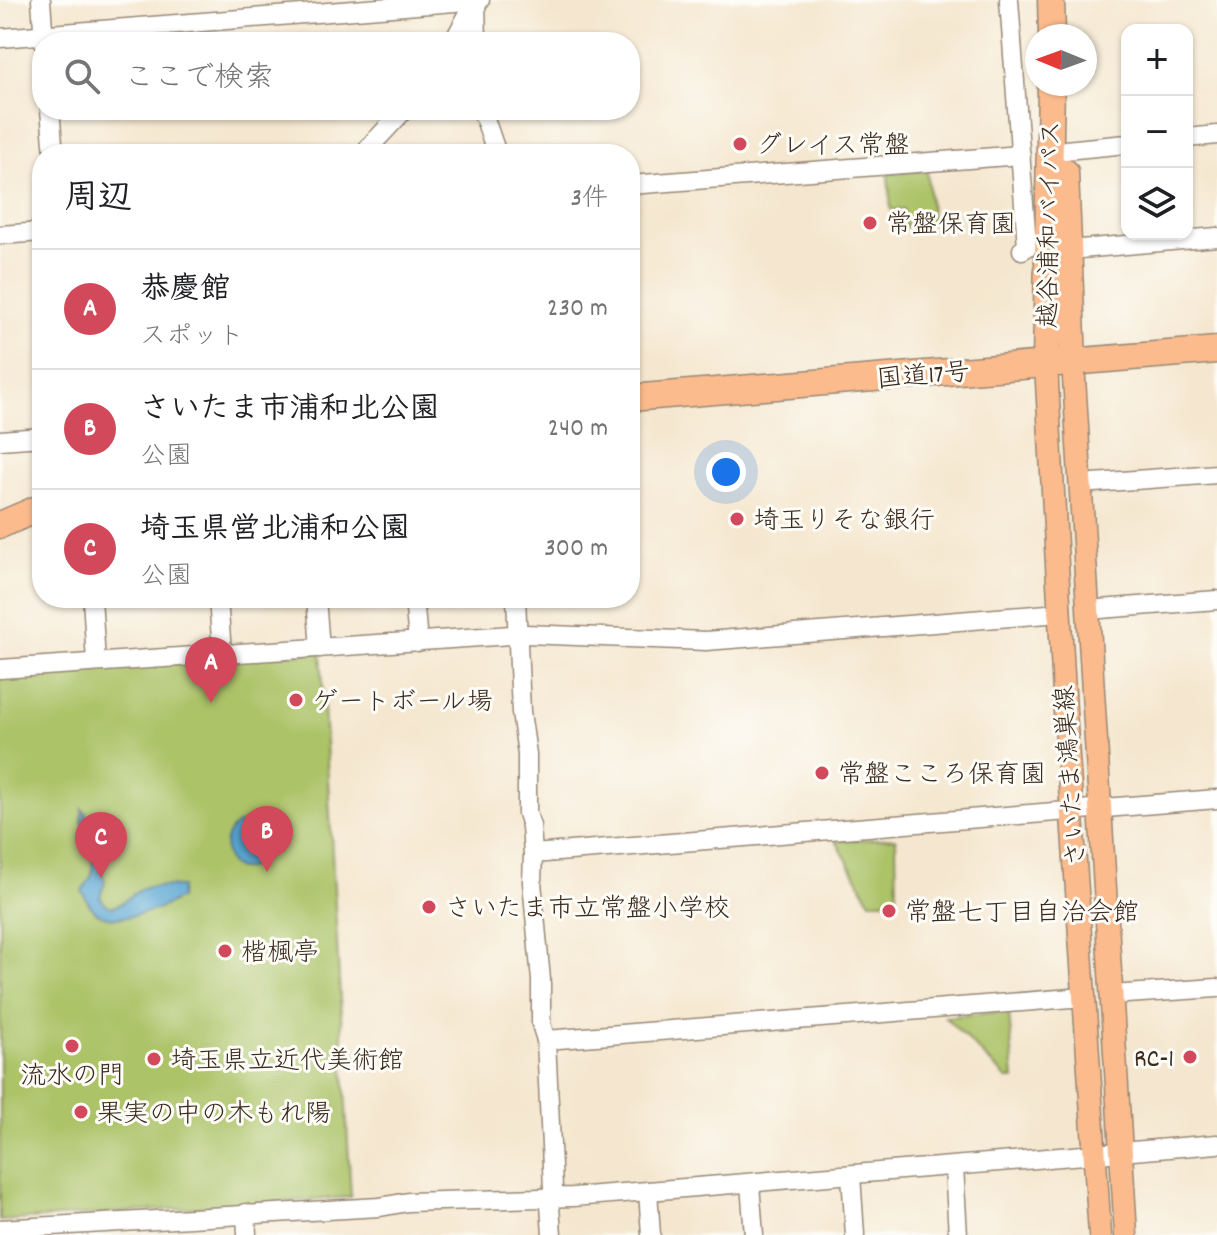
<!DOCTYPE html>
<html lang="ja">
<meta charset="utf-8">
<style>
:root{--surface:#fff;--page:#f2f2f2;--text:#202124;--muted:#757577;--line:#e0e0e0;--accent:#d1495b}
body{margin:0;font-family:Dekko,"Klee One",sans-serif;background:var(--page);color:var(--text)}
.controls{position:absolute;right:24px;top:24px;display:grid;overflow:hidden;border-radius:16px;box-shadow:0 2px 6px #0004}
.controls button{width:72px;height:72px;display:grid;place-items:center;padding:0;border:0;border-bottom:2px solid var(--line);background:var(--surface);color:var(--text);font:40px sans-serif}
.compass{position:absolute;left:1025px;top:24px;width:72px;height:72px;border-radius:50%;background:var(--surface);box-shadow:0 2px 6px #0004;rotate:271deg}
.you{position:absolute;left:726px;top:472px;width:28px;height:28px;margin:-20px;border:6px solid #fff;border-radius:50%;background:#1a73e8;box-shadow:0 0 0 12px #1a73e833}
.badge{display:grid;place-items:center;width:52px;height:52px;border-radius:50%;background:var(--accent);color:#fff;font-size:26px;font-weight:700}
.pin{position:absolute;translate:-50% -66px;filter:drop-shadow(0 2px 4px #0008)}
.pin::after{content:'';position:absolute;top:42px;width:28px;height:24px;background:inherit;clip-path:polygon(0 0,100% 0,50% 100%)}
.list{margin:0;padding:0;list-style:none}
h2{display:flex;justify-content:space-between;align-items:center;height:104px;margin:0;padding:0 32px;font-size:34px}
h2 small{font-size:26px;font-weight:400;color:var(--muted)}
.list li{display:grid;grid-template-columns:52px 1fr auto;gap:24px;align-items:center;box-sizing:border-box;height:120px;padding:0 32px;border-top:2px solid var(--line)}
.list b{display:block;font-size:30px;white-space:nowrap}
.list p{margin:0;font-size:26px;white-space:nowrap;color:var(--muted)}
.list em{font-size:26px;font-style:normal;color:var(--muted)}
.icon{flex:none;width:44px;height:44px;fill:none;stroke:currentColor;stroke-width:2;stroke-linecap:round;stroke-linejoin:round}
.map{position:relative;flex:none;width:1217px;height:1235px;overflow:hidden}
.search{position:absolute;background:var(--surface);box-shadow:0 2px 6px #0004;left:32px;top:32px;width:608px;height:88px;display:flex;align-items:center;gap:20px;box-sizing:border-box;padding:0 28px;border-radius:32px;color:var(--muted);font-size:30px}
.panel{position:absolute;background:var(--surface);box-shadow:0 2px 6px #0004;left:32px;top:144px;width:608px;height:464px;border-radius:32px}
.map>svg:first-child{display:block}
.green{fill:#acc367;stroke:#747642;stroke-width:2}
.water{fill:#59a6d2;stroke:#4a6878;stroke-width:2}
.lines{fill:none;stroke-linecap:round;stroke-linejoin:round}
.minor-casing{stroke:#988876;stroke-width:21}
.major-casing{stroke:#988876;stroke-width:25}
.highway-casing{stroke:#988876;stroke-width:29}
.minor{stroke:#fff;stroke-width:18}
.major{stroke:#fbbb8d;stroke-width:22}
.highway{stroke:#fbbb8d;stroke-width:26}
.poi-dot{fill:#d1495b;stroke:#fdfcf7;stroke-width:3}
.labels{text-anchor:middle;stroke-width:6;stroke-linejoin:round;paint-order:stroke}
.poi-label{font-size:26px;fill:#3b2a1e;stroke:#fdfcf7;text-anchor:start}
.street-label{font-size:26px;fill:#3b2a1e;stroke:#fdfcf7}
</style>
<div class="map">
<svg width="1217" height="1235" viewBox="0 0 1217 1235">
<rect width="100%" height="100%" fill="#fdfcf7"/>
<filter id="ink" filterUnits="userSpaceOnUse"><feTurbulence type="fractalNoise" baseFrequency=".0125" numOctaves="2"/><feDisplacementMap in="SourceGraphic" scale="16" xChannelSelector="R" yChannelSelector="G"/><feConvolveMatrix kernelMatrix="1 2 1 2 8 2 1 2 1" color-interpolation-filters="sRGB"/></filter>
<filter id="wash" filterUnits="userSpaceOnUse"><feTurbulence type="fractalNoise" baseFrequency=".006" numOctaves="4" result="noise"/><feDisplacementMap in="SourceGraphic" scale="32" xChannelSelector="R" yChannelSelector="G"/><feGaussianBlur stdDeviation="1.8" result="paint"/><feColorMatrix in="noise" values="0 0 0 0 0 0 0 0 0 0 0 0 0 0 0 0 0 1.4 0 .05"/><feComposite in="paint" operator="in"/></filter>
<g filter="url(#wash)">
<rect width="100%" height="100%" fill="#f5e7cf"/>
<g class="green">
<polygon points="927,170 932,224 905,227 903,209 891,210 888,174"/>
<polygon points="321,652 351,1197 0,1221 0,673"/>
<polygon points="896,838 897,901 870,901 836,841"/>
<polygon points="1009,1011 1014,1079 1007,1079 945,1017"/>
</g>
<g class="water">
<path d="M82 809 86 813V821L98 831 96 846 105 882 100 897C114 920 125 896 142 889 154 884 169 887 181 887L180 898C161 909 115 927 96 912 90 908 86 898 82 891 96 872 94 871 90 849 89 841 94 837 93 830L82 823Z"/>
<path d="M248 821 264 826 262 858C225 896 209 825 248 821Z"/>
</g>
</g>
<g filter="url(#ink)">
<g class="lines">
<g class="minor-casing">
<g id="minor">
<polyline points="41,0 44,42"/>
<polyline points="1009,0 1025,218 1027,247 1022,250"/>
<polyline points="476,3 477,42"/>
<polyline points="0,38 480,0"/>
<polyline points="453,42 476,0"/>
<polyline points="50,110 54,154"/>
<polyline points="482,110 497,154"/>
<polyline points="1187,138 1217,135"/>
<polyline points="1065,150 1127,144"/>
<polyline points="363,154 404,110"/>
<polyline points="630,185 1021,155"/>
<polyline points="0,235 42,232"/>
<polyline points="1069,250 1217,237"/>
<polyline points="0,440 42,437"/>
<polyline points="1080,484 1217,474"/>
<polyline points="92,598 96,662"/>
<polyline points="218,598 222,653"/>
<polyline points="316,598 320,648"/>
<polyline points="414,598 418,642"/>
<polyline points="516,598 521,712 527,754 527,813 531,826 533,854 532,882 541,980 541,1024 546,1040 553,1188 550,1205 552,1235"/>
<polyline points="1087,610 1217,600"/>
<polyline points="0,669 525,634 706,641 1060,613"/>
<polyline points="533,854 1217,799"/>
<polyline points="1111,995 1217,988"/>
<polyline points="546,1040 1084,997"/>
<polyline points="954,1167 958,1235"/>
<polyline points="851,1175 855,1235"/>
<polyline points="750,1184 754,1235"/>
<polyline points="648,1191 651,1235"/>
<polyline points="246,1213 247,1235"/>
<polyline points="0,1229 380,1207 408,1202 573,1197 648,1191 1217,1144"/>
</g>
</g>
<g class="major-casing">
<g id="major">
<polyline points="1073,361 1126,1235"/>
<polyline points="1046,364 1065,711 1100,1235"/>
</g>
</g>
<g class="highway-casing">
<g id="highway">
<polyline points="1051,0 1052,36"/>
<polyline points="1065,172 1073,361"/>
<polyline points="1046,364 1051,84"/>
<polyline points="630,398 1217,350"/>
<polyline points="0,525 42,507"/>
</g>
</g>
<use href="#minor" class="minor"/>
<use href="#major" class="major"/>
<use href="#highway" class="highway"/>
</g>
</g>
<g class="poi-dot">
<circle cx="740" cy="144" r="8"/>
<circle cx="870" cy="223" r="8"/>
<circle cx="737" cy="519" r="8"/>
<circle cx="296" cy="700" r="8"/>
<circle cx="822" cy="773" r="8"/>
<circle cx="429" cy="907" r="8"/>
<circle cx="889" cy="911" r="8"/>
<circle cx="225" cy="951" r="8"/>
<circle cx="72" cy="1046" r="8"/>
<circle cx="1190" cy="1057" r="8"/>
<circle cx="154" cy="1059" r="8"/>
<circle cx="81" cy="1112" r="8"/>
</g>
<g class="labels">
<g class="poi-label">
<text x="756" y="153">グレイス常盤</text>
<text x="886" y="232">常盤保育園</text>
<text x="753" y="528">埼玉りそな銀行</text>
<text x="312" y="709">ゲートボール場</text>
<text x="838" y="782">常盤こころ保育園</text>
<text x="445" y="916">さいたま市立常盤小学校</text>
<text x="905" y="920">常盤七丁目自治会館</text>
<text x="241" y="960">楷楓亭</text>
<text x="1174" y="1066" text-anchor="end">RC-1</text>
<text x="170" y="1068">埼玉県立近代美術館</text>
<text x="72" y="1083" text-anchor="middle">流水の門</text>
<text x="97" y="1121">果実の中の木もれ陽</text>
</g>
<g class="street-label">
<text transform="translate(1048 224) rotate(-89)" y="9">越谷浦和バイパス</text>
<text transform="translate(923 374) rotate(-5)" y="9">国道17号</text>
<text transform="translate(1069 776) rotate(-94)" y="9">さいたま鴻巣線</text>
</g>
</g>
</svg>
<div class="controls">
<button>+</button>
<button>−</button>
<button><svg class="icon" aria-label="layers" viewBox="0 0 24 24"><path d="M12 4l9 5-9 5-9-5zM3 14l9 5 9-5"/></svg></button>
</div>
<svg class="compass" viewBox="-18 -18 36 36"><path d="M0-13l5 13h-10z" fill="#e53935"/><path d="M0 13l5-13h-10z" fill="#757577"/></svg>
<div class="you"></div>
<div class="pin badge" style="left:211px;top:703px">A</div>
<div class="pin badge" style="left:267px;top:872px">B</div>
<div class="pin badge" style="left:101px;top:878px">C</div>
<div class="search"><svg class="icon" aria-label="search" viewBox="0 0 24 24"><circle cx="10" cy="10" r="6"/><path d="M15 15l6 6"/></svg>ここで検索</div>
<section class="panel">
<h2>周辺<small>3件</small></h2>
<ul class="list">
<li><span class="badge">A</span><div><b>恭慶館</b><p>スポット</p></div><em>230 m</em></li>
<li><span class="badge">B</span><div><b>さいたま市浦和北公園</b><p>公園</p></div><em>240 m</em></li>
<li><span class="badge">C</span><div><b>埼玉県営北浦和公園</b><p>公園</p></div><em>300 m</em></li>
</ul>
</section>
</div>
